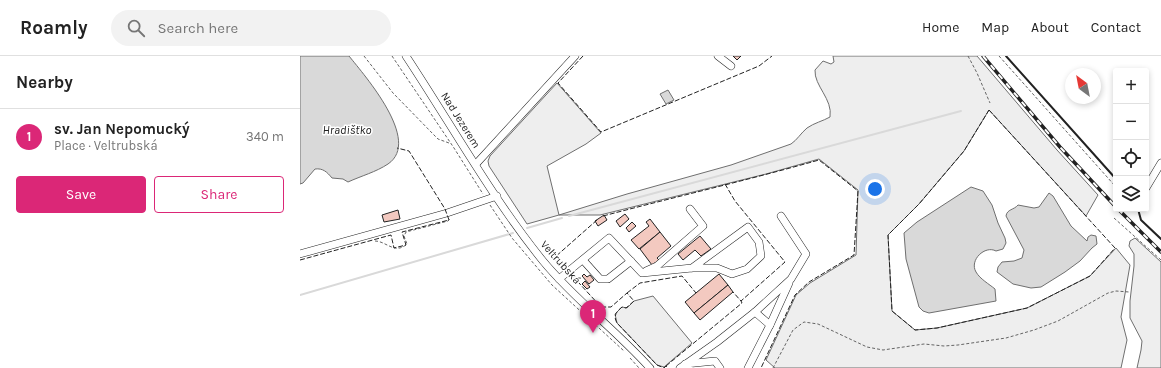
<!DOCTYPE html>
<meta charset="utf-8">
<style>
:root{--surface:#fff;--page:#f2f2f2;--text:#222;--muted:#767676;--line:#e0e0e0;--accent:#db2777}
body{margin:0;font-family:Karla,sans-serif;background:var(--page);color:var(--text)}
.controls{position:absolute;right:12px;top:12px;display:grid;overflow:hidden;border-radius:4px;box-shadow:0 2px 6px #0003}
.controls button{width:36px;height:36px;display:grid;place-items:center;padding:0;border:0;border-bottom:1px solid var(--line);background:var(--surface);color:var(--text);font:20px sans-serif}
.compass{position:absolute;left:765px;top:12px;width:36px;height:36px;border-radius:50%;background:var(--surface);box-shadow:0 2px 6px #0003;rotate:328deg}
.you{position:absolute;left:575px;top:133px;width:14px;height:14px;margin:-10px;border:3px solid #fff;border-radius:50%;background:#1a73e8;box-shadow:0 0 0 6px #1a73e833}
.badge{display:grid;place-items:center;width:26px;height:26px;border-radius:50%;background:var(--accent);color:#fff;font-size:13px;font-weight:700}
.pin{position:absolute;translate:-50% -33px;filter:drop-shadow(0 1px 2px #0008)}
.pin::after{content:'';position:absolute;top:21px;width:14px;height:12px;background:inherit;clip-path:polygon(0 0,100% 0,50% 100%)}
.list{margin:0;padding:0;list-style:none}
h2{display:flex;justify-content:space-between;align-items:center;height:52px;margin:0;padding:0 16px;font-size:17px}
h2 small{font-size:13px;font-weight:400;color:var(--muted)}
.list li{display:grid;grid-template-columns:26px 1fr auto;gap:12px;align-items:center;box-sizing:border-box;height:56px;padding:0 16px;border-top:1px solid var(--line)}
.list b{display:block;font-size:15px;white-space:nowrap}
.list p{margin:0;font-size:13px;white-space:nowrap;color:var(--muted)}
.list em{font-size:13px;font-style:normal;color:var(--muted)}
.actions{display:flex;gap:8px;padding:12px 16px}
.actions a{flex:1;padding:9px 0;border:1px solid var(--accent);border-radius:4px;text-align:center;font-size:14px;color:var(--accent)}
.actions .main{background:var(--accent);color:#fff}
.icon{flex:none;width:22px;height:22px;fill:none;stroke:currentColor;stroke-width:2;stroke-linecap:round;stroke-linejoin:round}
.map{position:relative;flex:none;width:861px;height:312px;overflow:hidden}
header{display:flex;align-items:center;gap:24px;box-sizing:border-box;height:56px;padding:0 20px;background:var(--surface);border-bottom:1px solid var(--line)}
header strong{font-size:19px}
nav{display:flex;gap:22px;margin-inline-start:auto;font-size:14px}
.search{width:280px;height:36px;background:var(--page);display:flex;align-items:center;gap:10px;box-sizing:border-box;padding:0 14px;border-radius:22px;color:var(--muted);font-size:15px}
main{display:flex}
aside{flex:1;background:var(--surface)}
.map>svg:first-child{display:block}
.green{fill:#eee;stroke:#6f6f6f}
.water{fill:#d9d9d9;stroke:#6f6f6f}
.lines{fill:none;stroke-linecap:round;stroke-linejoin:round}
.stream{stroke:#d9d9d9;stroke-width:2}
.building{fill:#f3c9c0;stroke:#222}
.minor-casing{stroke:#222;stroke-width:8}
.path{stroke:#646464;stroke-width:1;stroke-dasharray:3 2;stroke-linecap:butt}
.minor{stroke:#fff;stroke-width:7}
.rail-casing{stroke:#222;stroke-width:3.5}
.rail{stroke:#fff;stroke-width:2;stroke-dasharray:6;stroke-linecap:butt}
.fence{stroke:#222;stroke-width:1;stroke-dasharray:5 2;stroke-linecap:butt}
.wall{stroke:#222;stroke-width:2}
.labels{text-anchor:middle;stroke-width:3;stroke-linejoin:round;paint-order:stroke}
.street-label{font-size:11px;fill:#222;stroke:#fff}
.water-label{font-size:12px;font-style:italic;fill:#222;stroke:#fff}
</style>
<header>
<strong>Roamly</strong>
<div class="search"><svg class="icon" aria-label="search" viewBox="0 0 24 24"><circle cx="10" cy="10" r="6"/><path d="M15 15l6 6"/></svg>Search here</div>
<nav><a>Home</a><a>Map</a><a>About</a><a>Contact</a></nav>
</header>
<main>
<aside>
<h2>Nearby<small></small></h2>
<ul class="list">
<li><span class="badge">1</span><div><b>sv. Jan Nepomucký</b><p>Place · Veltrubská</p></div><em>340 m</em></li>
</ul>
<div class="actions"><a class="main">Save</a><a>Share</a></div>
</aside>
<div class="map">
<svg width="861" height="312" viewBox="0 0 861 312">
<rect width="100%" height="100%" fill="#fff"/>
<g class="green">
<path d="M533 0H677L757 94 798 139 786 160 689 54 664 95 619 148 588 179 592 255 615 274 637 272 727 252 790 220 816 192 830 209 821 261 827 284 821 312H475L466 304 496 239 510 227 556 199 558 134 519 103 466 118 300 159H259L227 168 189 110 188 105 190 100 257 27 301 77 286 88 247 110 259 159 327 138 431 109 491 88C497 84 501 77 507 72 514 67 523 65 530 61 533 43 514 30 515 14L523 5 531 8 534 6Z"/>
<polygon points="835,182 861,206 861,312 837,312 841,294 842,285 830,262 830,245 834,210 834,198 829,190 830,185"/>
<polygon points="353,240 392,287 364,311 357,309 317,267 315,258 322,251 327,252 334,245"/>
</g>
<g class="water">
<path d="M0 0H49C65 20 122 85 88 108 76 116 61 120 48 126L43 123 32 122C27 116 23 112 15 113L3 127 0 128Z"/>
<polygon points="368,34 374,44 366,48 360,38"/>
<path d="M671 131 683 135 692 149 698 167 705 182 706 187 703 193 696 195C685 189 669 204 676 216 680 223 689 228 695 233L696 245 629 257 623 255 619 251 606 203 604 177 617 166Z"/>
<path d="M749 137 753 140 771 170 787 185 788 181 791 179 796 180 797 188 792 192 780 205 765 216 741 231 731 232 713 228 697 216 698 211 702 206 714 205 722 202 724 194 706 160C707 153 714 154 718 149L734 152 739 151Z"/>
</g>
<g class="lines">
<g class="stream">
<polyline points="269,160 661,55"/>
<polyline points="227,172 262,162"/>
<polyline points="0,239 213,177"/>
</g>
</g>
<g class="building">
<polygon points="433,0 441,0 437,4"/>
<polygon points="98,154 100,163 84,166 82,159"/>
<polygon points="325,158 329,163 320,171 316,165"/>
<polygon points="304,159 307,164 298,170 295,165"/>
<polygon points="350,163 360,176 339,193 331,184 349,170 346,166"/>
<polygon points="332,166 336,170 329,176 326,172"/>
<polygon points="360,176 371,190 357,202 359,204 352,209 340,193"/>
<polygon points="400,180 411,193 401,200 395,194 383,204 378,198"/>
<polygon points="284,218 287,221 290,219 294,224 289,228 282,220"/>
<polygon points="419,218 428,229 394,257 385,246"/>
<polygon points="285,225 290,231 287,233 282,228"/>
<polygon points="428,229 433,236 400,264 394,257"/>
</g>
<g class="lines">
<g class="minor-casing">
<g id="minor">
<path d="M106 0C151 68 192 142 243 205 275 244 316 274 350 312"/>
<polyline points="418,0 431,10"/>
<polyline points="176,108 275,0"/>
<polyline points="846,132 861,107"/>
<polyline points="0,198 147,157 197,140"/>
<polyline points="283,204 300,223 308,223 331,205"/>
<polyline points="346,215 357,210 403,170 390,153"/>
<polyline points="259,223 309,182 342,217 392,212 417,212 432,218 447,213 461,200 459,186 448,171 392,212"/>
<polyline points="455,256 491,223 506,198 481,160"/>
<polyline points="470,269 489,227"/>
<polyline points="380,312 417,286 455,256 470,269 448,312"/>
<polyline points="389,312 385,308 415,305 420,312"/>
</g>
</g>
<g class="path">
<polyline points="64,0 93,37 135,80 138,83 149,87"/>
<polyline points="92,0 154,92 183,138"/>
<polyline points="668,0 677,17 690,47"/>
<polyline points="699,0 816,131"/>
<polyline points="190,149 212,182 252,229 324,295"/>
<polyline points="814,162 861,204"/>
<path d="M75 185C86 185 95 199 107 188L104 180 106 176 148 165 150 163"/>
<polyline points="330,302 339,312"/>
<polyline points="473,312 493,274 504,266 518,268 567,291 583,294 624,288 644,290 658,289 706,282 734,274 758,265 808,237 816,235 829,236"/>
</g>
<use href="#minor" class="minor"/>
<g class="rail-casing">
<g id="rail">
<polyline points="683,0 760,91 816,151"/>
<polyline points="818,153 861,196"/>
</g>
</g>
<use href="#rail" class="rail"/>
<g class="fence">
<polyline points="283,0 258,27 301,76 459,10 472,0"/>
<polygon points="689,54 815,192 790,220 727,252 637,272 615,274 592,255 588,179 619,148 664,95"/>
<polyline points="425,128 435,145 485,206 441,245 433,236"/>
<path d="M303 160C375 141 448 124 519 104L558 135 554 199 509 226 495 239 461 312"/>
<path d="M297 164 254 202 262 211H264L268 215 301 251H311L327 237 334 245 326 252 322 251C316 256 313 260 317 267L357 309 364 312 366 310 368 312"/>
<polyline points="0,204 91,179 94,192 106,189 102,176 149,164 145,153 109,95 97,92"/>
<polyline points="327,237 340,227 382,220 396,237"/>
<polyline points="366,310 442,247 441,245"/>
</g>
<g class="wall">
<polyline points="706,0 816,123"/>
<polyline points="838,153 841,164 861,183"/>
</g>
</g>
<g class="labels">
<g class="street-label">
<text transform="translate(161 64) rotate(58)" y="4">Nad Jezerem</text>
<text transform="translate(261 206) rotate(48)" y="4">Veltrubská</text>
</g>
<g class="water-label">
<text x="47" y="78">Hradišťko</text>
</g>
</g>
</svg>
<div class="controls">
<button>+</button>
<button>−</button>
<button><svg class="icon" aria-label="locate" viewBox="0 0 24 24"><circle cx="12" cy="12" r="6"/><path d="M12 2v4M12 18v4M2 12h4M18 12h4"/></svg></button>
<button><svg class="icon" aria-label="layers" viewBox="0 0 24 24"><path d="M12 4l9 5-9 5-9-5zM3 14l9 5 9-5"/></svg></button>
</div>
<svg class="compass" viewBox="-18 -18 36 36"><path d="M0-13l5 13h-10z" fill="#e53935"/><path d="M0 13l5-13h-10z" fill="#767676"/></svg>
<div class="you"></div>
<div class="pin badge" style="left:293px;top:277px">1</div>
</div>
</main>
